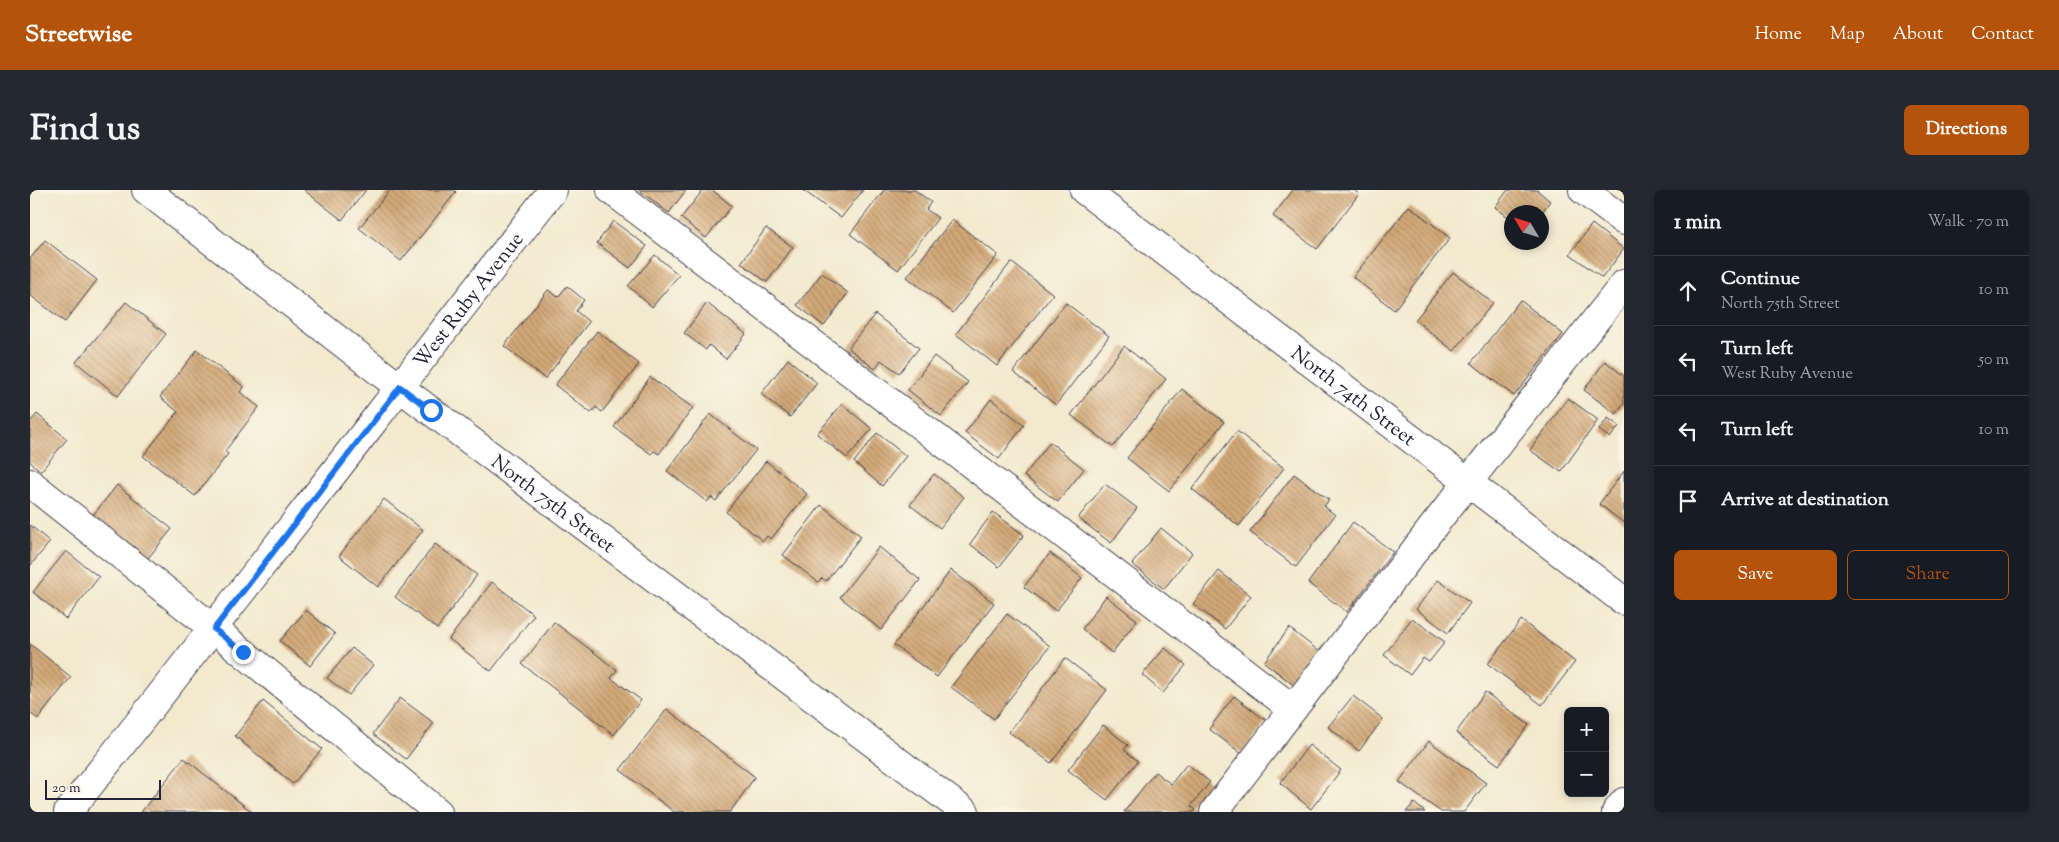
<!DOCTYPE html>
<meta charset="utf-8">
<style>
:root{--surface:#171b24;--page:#242831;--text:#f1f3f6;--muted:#9ea1a6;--line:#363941;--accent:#b45309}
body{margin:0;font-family:"Sorts Mill Goudy",serif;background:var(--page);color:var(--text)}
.controls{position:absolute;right:15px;bottom:15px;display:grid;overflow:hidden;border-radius:8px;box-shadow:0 2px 8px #0003}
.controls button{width:45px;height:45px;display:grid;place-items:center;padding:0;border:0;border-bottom:1px solid var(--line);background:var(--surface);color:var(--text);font:25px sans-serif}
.compass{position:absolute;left:1474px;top:15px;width:45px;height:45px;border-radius:50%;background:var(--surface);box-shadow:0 2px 8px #0003;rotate:308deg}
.scale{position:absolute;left:15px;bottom:12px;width:116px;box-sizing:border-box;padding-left:5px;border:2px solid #22223b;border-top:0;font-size:14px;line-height:18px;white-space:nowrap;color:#22223b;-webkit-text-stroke:4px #fcf5e5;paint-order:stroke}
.stop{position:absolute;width:15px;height:15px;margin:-11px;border:4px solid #1a73e8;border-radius:50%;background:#fff}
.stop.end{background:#1a73e8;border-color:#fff;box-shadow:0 1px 5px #0008}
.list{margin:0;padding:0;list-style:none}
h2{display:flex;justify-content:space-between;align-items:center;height:65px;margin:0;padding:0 20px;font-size:21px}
h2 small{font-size:16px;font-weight:400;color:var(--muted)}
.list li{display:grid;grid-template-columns:32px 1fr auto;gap:15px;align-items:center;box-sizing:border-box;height:70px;padding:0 20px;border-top:1px solid var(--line)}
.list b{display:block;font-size:19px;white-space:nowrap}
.list p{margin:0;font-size:16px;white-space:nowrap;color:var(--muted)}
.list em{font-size:16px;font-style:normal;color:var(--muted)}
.actions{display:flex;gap:10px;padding:15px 20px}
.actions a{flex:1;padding:11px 0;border:1px solid var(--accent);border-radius:8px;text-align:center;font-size:18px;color:var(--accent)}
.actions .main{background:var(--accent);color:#fff}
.icon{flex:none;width:28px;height:28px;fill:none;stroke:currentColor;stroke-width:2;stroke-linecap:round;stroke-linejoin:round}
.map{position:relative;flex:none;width:1594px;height:622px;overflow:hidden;border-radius:8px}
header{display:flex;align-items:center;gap:30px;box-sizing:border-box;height:70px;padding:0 25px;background:var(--accent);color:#fff}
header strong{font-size:24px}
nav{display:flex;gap:28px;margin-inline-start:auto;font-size:18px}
.intro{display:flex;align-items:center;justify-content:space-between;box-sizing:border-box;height:120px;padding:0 30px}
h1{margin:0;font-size:35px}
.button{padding:12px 22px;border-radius:8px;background:var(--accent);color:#fff;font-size:18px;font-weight:700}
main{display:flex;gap:30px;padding:0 30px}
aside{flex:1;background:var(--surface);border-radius:8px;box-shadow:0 2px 8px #0003}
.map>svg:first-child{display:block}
.building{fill:url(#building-back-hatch)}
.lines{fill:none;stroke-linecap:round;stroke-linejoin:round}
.minor-casing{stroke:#414051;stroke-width:30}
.minor{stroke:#fff;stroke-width:28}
.route{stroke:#1a73e8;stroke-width:6}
.labels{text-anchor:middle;stroke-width:4;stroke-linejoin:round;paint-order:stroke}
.street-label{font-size:20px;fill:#22223b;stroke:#fcf5e5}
</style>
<header>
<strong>Streetwise</strong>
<nav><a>Home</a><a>Map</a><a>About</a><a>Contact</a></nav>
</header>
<div class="intro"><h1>Find us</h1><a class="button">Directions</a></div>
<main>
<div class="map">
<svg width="1594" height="622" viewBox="0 0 1594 622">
<defs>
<pattern id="building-back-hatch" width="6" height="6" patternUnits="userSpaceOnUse" patternTransform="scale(1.25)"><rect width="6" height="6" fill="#d2a978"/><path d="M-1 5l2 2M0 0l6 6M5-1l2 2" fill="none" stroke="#aa8964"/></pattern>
</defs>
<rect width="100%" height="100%" fill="#fcf5e5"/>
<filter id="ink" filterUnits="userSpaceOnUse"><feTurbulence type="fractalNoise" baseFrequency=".02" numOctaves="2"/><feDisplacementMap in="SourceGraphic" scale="10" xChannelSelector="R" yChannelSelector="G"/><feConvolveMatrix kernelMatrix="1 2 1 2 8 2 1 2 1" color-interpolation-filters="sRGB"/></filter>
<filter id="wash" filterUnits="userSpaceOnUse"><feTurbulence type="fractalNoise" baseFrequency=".0096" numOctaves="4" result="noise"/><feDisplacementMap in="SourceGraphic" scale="20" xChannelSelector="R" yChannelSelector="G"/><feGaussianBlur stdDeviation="1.12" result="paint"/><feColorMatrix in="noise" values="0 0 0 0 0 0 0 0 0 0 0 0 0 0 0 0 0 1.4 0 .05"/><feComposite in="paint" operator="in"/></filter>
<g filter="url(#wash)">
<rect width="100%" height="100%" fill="#f3e9cf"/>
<g id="blocks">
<g class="building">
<polygon points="274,0 336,0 312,30"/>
<polygon points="360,0 424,0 426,2 371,71 329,38"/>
<polygon points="609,0 656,0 639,23"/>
<polygon points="673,0 682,0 702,16 676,48 651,28"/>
<polygon points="773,0 833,0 811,28"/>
<polygon points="854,0 885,0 901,12 896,19 908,28 868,80 820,44"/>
<polygon points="1263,0 1324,0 1329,4 1287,59 1243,26"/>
<polygon points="1478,0 1507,0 1520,11 1512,22 1482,22 1482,30 1465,17"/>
<polygon points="1379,16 1420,48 1364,120 1323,87"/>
<polygon points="922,30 968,65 923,123 877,87"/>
<polygon points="583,31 617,56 600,78 567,53"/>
<polygon points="1562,34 1594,59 1572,88 1540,64"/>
<polygon points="736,38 763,57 737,92 711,73"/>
<polygon points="15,50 67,90 35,132 0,105 0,69"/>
<polygon points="625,65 649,85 622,117 598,96"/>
<polygon points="981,72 1023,104 967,176 926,144"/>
<polygon points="1423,82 1463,113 1424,161 1385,130"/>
<polygon points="792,83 818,103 794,136 767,115"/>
<polygon points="537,96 554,110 546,121 559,132 515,189 474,156 518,100 528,107"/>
<polygon points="1490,110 1533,144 1484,206 1441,173"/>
<polygon points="96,112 136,144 88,206 46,172"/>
<polygon points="677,113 716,144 696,169 679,155 676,160 654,143"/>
<polygon points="1036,113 1079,146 1026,215 983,182"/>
<polygon points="845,124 889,158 869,183 851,170 845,179 818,158"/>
<polygon points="567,141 609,174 572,222 566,217 561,223 525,195"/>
<polygon points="1094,156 1136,189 1083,257 1041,225"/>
<polygon points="167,160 214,197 210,202 229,217 195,261 198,264 165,306 113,266 148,222 130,207"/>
<polygon points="904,166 938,192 911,226 878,200"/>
<polygon points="758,169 787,193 760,227 731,204"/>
<polygon points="1575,171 1594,186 1594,214 1586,224 1554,200"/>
<polygon points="620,187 663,218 629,264 624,261 621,264 584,237"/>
<polygon points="1152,199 1194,232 1139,301 1097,268"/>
<polygon points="1538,208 1568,230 1531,282 1500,260"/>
<polygon points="961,209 994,235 969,269 935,243"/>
<polygon points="812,214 842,239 817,268 787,244"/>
<polygon points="7,224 37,249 11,281 0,272 0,232"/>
<polygon points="680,224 726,260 686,311 681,307 677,312 637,281"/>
<polygon points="1578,228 1589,236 1580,248 1569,240"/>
<polygon points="1207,241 1254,278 1209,336 1162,299"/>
<polygon points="847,243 876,266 852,296 824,272"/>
<polygon points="1020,252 1054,279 1028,312 994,286"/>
<polygon points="736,271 777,304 741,349 737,346 733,351 696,322"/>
<polygon points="1594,281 1594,333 1569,314"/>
<polygon points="904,284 934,307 910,338 880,315"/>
<polygon points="1264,284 1299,310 1294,316 1305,325 1266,377 1220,342"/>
<polygon points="1075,294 1107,318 1081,353 1048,328"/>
<polygon points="87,295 142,339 114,373 60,329"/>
<polygon points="354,309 393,340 348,397 309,366"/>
<polygon points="791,315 831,346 796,391 792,388 788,392 753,365"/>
<polygon points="963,322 994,345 969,377 940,354"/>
<polygon points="1323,332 1363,362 1317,422 1278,393"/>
<polygon points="0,335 20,352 0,376"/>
<polygon points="1131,338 1162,363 1134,399 1102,374"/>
<polygon points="405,354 447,385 407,439 365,407"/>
<polygon points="849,357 890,390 851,440 810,407"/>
<polygon points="36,361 69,387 36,429 3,402"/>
<polygon points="1020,363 1052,388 1026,421 994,397"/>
<polygon points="921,380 964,413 907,487 864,455"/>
<polygon points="1189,381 1221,406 1195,439 1163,414"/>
<polygon points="1408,390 1440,413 1418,443 1386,419"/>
<polygon points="462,392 504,425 461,481 419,449"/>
<polygon points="1076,406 1107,430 1082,463 1052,439"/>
<polygon points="276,420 305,444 280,476 250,451"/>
<polygon points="977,424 1020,456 964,529 921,497"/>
<polygon points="1382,428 1415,452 1399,472 1393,468 1380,485 1354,465"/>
<polygon points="1491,430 1545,472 1512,515 1458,474"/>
<polygon points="524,432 587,480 581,488 611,510 584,545 492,474"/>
<polygon points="1259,438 1290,462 1265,496 1234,472"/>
<polygon points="0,454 41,487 8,529 0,523"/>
<polygon points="322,458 343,475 319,505 297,488"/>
<polygon points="1135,458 1156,475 1133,503 1112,485"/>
<polygon points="1035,468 1077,500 1021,573 979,542"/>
<polygon points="1455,502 1499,535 1469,575 1426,543"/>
<polygon points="1204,506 1237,531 1212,564 1179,539"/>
<polygon points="1323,506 1353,529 1329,561 1298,537"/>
<polygon points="370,508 404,533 376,569 343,544"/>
<polygon points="233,511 292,559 263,594 205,546"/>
<polygon points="637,519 725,587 700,622 644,622 590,580"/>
<polygon points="1073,535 1098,555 1094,560 1108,571 1077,610 1038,580"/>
<polygon points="1399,551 1456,593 1434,622 1411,622 1369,592"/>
<polygon points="1279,555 1311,580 1281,619 1250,593"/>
<polygon points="154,568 222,622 111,622"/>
<polygon points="1157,574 1180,592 1161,616 1166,620 1164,622 1094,622 1125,582 1141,594"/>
<polygon points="1384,613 1395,622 1376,622"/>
</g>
</g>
</g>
<g filter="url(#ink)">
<use href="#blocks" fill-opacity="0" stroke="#414051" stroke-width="1"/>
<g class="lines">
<g class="minor-casing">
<g id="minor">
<path id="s1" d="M116 0 369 197 935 622"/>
<polyline points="581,0 1263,519"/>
<path id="s2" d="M1054 0 1594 411"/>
<polyline points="1553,0 1594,31"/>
<polyline points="0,293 184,439 408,622"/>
<path id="s3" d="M38 622C202 417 361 207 523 0"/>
<polyline points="1184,622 1405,334 1594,94"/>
<polyline points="1586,622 1594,612"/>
</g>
</g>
<use href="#minor" class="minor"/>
</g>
</g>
<g class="lines" filter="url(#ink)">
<polyline class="route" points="213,462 184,439 370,197 401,220"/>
</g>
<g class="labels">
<g class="street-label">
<text dy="7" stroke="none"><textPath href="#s3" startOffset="650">West Ruby Avenue</textPath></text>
<text dy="7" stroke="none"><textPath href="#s2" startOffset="339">North 74th Street</textPath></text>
<text dy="7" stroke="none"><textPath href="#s1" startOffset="514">North 75th Street</textPath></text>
</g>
</g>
</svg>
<div class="controls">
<button>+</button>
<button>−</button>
</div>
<svg class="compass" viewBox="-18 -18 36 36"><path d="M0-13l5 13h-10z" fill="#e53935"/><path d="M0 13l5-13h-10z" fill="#9ea1a6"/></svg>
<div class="scale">20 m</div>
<div class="stop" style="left:401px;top:220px"></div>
<div class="stop end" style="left:213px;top:462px"></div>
</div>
<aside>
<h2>1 min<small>Walk · 70 m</small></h2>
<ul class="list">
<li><svg class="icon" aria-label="ahead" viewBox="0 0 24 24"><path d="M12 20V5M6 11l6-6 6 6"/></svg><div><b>Continue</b><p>North 75th Street</p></div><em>10 m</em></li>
<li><svg class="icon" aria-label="left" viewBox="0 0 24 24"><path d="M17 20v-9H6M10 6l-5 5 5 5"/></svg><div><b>Turn left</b><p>West Ruby Avenue</p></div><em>50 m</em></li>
<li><svg class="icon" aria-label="left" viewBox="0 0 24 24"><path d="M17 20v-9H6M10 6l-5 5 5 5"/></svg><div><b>Turn left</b></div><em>10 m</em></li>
<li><svg class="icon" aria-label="arrive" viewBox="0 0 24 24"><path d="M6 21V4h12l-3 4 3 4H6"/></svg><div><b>Arrive at destination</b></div></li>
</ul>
<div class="actions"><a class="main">Save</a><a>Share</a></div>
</aside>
</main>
